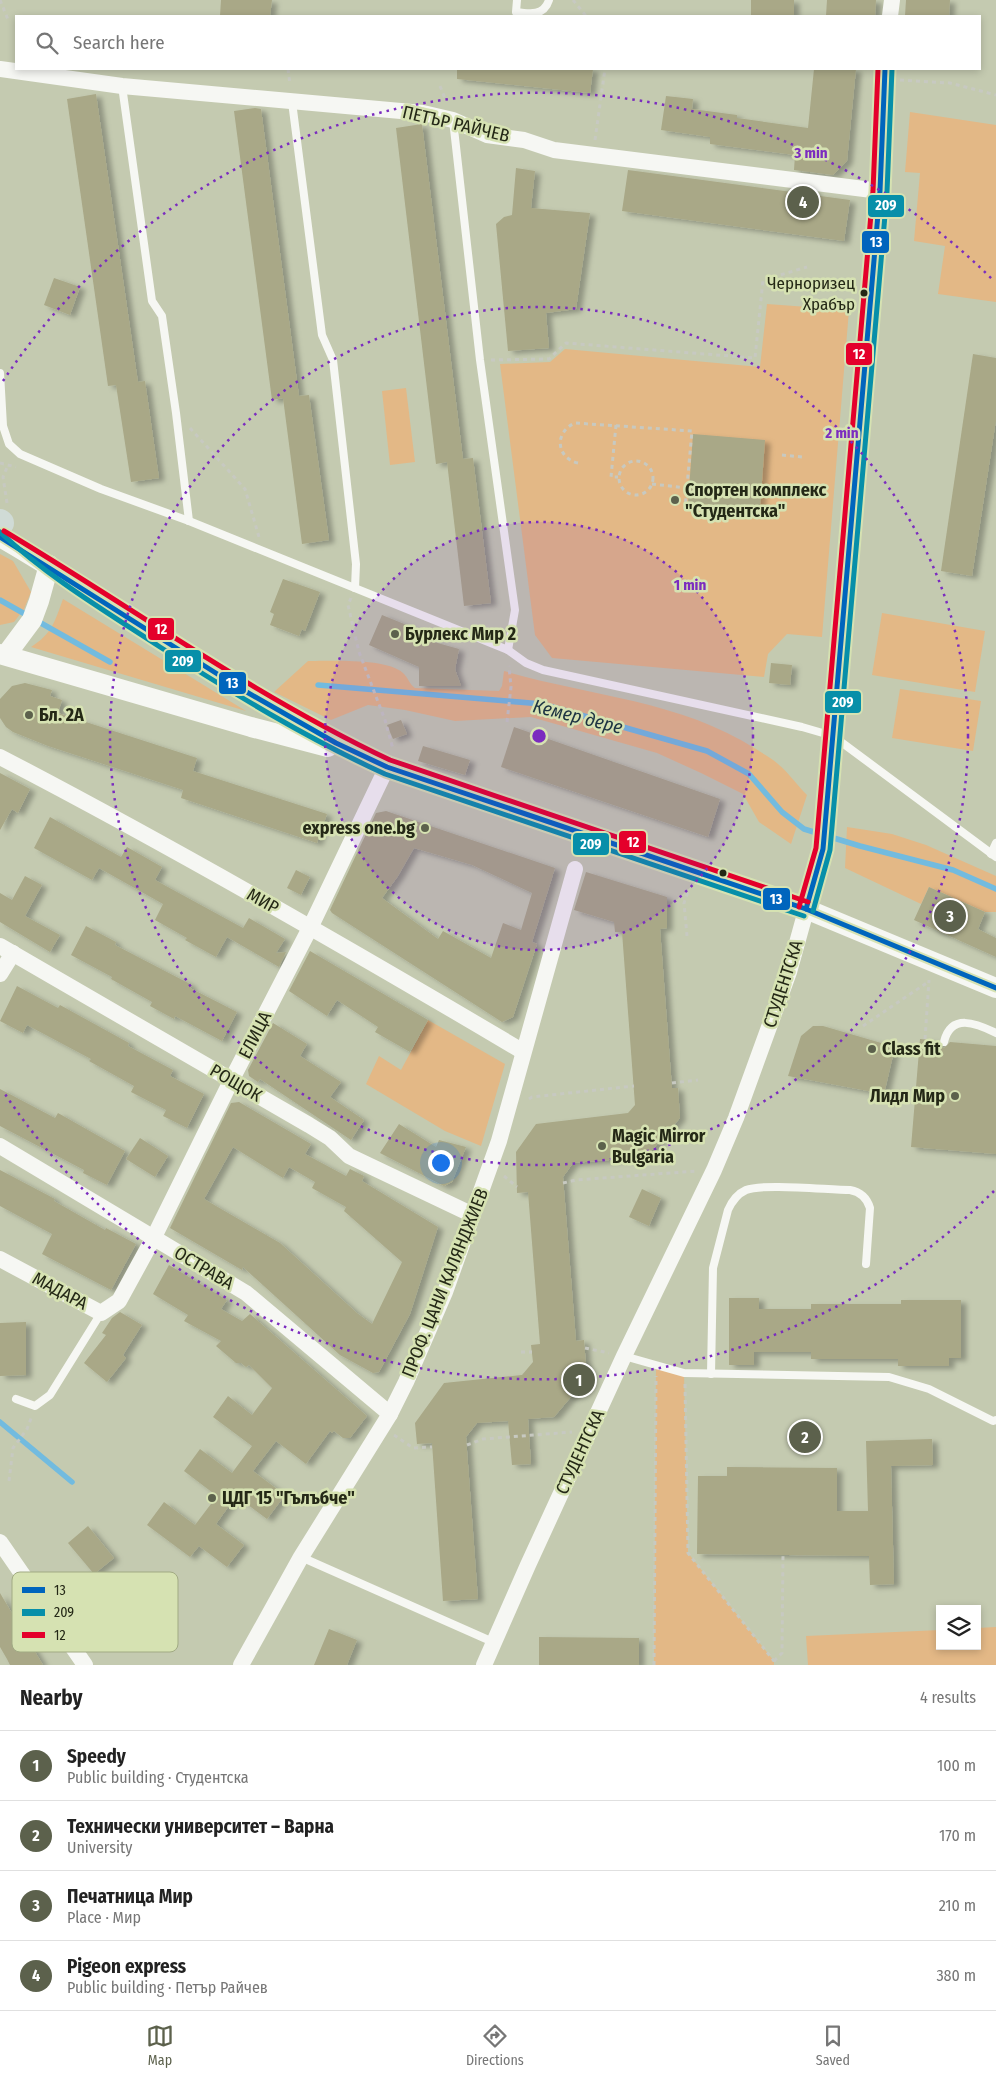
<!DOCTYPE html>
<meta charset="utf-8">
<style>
:root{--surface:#fff;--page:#f6f6f6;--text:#222;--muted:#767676;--line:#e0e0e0;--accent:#5c614c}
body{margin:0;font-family:"Fira Sans Condensed",sans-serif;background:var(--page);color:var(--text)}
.controls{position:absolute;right:15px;bottom:15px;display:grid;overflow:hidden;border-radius:0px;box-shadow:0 2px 8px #0003}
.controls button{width:45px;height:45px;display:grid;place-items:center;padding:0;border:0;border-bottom:1px solid var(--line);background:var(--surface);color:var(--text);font:25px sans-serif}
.you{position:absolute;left:440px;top:1162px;width:18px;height:18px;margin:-12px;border:4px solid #fff;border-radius:50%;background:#1a73e8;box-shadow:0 0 0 8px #1a73e833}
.badge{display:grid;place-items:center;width:32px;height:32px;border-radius:50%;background:var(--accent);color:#fff;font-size:16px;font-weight:700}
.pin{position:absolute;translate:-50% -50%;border:2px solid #fff;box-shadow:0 1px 5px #0006}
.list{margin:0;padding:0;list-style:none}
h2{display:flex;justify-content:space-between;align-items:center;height:65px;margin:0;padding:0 20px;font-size:21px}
h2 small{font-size:16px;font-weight:400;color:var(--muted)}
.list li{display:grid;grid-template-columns:32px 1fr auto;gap:15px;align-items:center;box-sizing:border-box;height:70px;padding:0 20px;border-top:1px solid var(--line)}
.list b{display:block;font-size:19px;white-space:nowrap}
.list p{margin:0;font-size:16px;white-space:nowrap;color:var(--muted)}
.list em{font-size:16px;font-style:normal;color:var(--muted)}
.icon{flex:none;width:28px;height:28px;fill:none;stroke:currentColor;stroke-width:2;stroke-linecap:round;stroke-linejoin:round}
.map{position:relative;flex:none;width:996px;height:1665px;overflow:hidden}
.search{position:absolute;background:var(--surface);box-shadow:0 2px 8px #0003;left:15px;right:15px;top:15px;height:55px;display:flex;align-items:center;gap:12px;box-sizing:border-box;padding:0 18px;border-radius:0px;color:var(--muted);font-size:19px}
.sheet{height:345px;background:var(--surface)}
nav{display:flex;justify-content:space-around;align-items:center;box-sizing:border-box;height:70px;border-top:1px solid var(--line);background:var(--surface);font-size:14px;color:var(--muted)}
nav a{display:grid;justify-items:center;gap:2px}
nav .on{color:var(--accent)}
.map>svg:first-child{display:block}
.green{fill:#e3b886}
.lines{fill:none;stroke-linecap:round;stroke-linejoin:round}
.stream{stroke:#72bbdf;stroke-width:5.5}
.building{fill:#a9a887;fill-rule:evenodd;filter:url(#shadow)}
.path{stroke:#c7c9c1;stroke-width:3;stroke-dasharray:4 4;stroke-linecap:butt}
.service{stroke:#f6f7f3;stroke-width:8}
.minor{stroke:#f6f7f3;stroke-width:16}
.tertiary{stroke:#f6f7f3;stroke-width:20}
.trunk{stroke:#d0dbd6;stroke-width:26}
.bus-1-casing{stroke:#d6e2b2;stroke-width:9}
.bus-2-casing{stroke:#d6e2b2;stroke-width:9}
.bus-3-casing{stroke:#d6e2b2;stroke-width:9}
.bus-1{stroke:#0065bd;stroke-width:5}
.bus-2{stroke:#078fa9;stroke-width:5}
.bus-3{stroke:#e4002b;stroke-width:5}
.ring{fill:none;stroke:#7b2cbf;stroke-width:2.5;stroke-dasharray:2.5 5}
.bus-dot{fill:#242816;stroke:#d6e2b2;stroke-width:2}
.poi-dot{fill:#5c614c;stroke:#d6e2b2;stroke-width:2}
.labels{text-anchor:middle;stroke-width:5;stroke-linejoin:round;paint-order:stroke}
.bus-label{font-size:17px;fill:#242816;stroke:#d6e2b2;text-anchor:end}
.street-label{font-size:18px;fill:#242816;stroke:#d6e2b2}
.poi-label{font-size:18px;font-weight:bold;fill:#242816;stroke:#d6e2b2;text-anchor:start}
.water-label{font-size:19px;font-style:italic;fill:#1d3342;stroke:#d6e2b2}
.key{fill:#d6e2b2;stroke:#a1aa83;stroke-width:1}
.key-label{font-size:14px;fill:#242816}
.centre{fill:#7b2cbf;stroke:#d6e2b2;stroke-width:2.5}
.ring-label{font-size:15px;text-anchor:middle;font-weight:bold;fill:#7b2cbf;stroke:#d6e2b2;stroke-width:5;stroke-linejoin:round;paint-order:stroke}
.line-badge{stroke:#d6e2b2;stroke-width:2}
.badge-label{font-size:14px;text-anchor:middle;font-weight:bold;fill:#fff}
</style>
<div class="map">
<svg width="996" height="1665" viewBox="0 0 996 1665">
<defs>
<filter id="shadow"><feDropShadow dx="5.5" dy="3" stdDeviation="2.5" flood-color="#0004"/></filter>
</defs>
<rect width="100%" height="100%" fill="#c4cab0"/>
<g class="green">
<polygon points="910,112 996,125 996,302 938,294 945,246 914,241 920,173 905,172"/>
<polygon points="767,304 849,310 822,637 787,634 768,654 764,677 552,658 535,635 500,364 550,362 565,349 760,367"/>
<polygon points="406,388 415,462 390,465 382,391"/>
<polygon points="0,554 13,561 31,592 24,609 14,622 0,625"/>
<path d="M63 599 246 711 31 647C52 634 55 621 63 599Z"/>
<polygon points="882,613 985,631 975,692 872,675"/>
<path d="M308 661C329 661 388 658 403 673 408 677 409 684 415 688L499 691 502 686 504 671C589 696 680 700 756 749 763 754 772 758 778 764 789 773 797 785 807 795L791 844 759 822 743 794 701 773 657 753 531 717 455 721 405 710 368 705 331 720 274 692Z"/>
<polygon points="900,689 981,701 973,751 892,738"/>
<polygon points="847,827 892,834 926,845 996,876 996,912 985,912 929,887 921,904 845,868"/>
<polygon points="428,1020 505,1064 481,1146 445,1131 366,1084 379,1056 401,1070"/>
<polygon points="656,1365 684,1373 688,1553 774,1661 774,1665 654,1665"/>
<polygon points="996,1627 996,1665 808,1665 806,1636 940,1630 940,1646 977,1646 977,1628"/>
</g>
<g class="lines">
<g class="stream">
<polyline points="0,600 110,662"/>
<polyline points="318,685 542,704 707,751 749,774 782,812 804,829 860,846 953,870 996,889"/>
<polyline points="0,1422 72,1482"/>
</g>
</g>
<g class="building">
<polygon points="221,0 272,0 270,16 220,16"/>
<rect x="751" y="0" width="43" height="16"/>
<polygon points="827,0 876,0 875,16 826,16"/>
<polygon points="906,0 950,0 949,16 905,16"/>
<polygon points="457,69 593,69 590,93 457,79"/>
<polygon points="814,69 856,69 847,161 833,175 794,170 795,155 710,144 710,137 661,130 666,96 693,99 692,109 737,115 737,118 808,128"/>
<polygon points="96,94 138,382 145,381 159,478 131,482 116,385 108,386 67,99"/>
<polygon points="255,108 261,109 299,396 309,395 329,540 302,544 283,398 272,400 234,111"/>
<polygon points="422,124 463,459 473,458 491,603 464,606 447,462 436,464 396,128"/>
<polygon points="516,168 535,171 531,208 590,213 576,309 546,313 549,348 508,351 496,224 504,217 512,215"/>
<polygon points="628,170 792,192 792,190 815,193 813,195 850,200 844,241 622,211"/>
<polygon points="54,278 80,287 70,315 44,305"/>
<polygon points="973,354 996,358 996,420 972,576 941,571"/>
<polygon points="693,434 765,440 760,509 688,503"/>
<polygon points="283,579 320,592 305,631 302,629 299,636 270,625 274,614 270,612"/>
<polygon points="382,615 419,630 416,637 459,649 455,669 461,686 419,686 419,667 369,645"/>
<polygon points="771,663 792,665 790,685 769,683"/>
<polygon points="25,683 52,690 50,696 62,700 58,713 197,758 193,771 327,814 317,843 181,798 183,790 48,746 13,732 6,727 0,718 0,699 12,686"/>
<polygon points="401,720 407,734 393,739 387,725"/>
<polygon points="514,727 720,799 708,837 501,767"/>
<polygon points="423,746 470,760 465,775 418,761"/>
<polygon points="0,773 30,789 18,813 12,809 0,830"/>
<path d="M386 811 555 868 532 942 537 944 513 1017 502 1022 332 913 330 910 376 813ZM414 848 472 865 532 893 521 930 503 923 491 958 443 931 438 939 382 898 398 876Z"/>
<polygon points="50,817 121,857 127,847 162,867 155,880 243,928 249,918 285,939 276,953 286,952 279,967 227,937 216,957 185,940 187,938 155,920 163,904 99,868 92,880 34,848"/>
<polygon points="296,870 310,877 301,895 287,888"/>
<polygon points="586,872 667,897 667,928 660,929 672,1088 678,1088 680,1118 646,1157 573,1163 563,1177 576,1341 584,1340 587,1378 554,1417 528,1419 531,1464 512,1465 508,1421 477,1423 466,1437 478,1599 443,1601 432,1443 417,1444 415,1423 444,1383 522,1375 533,1362 531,1345 540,1344 528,1192 517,1193 516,1152 536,1124 628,1113 635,1105 622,932 615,932 614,922 574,910"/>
<polygon points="25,876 42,885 25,916 60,935 50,952 0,922 0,893 12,900"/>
<polygon points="929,887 985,912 978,929 996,938 996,957 914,920"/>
<polygon points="86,926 116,942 115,945 192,985 190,988 237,1012 222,1041 175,1016 174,1019 150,1006 152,1002 111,979 112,977 71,955"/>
<polygon points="310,951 428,1020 410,1052 375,1032 378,1027 337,1000 327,1016 289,991"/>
<polygon points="17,986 58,1008 60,1005 129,1043 128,1046 173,1070 170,1076 204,1094 187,1128 163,1116 166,1110 131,1092 134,1086 89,1061 91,1059 27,1025 23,1033 0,1021"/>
<polygon points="273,1023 307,1044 300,1056 341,1082 330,1097 364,1120 351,1140 260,1079 258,1082 249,1076 248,1070"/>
<polygon points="813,1026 823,1026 895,1047 884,1094 788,1076 801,1036"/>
<polygon points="920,1039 939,1041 940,1046 944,1048 950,1042 996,1046 996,1154 911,1147"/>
<polygon points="0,1089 55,1118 58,1113 125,1151 107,1185 83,1173 84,1170 0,1126"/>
<path d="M239 1102 311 1144 305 1154 346 1176 350 1169 364 1176 362 1181 438 1227 410 1314 379 1372 373 1373 340 1355 243 1267 242 1270 170 1228 231 1103ZM233 1147 283 1178 289 1167 315 1182 312 1188 346 1207 344 1211 402 1262 372 1324 357 1313 280 1243 204 1199Z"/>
<polygon points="399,1124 436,1147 439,1140 466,1147 452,1182 444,1186 380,1153"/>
<polygon points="140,1138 168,1156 155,1177 126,1159"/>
<polygon points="0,1170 55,1199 54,1201 105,1230 106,1228 136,1244 111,1290 42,1254 52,1234 0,1206"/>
<polygon points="642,1189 661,1198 649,1226 629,1217"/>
<polygon points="169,1265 227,1300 221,1309 242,1321 250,1314 367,1416 350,1438 343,1438 334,1431 332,1433 330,1431 306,1464 276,1441 253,1471 285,1495 267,1519 236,1496 216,1524 244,1545 227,1567 199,1546 190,1557 147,1525 164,1502 195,1525 217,1496 184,1471 200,1449 232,1473 252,1446 213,1417 228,1396 252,1415 272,1388 249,1365 246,1367 241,1363 236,1363 216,1346 221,1341 184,1321 188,1315 153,1294"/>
<polygon points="729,1298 759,1298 759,1309 811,1309 811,1304 901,1304 901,1300 961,1300 961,1358 949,1358 949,1366 898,1366 898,1359 811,1359 811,1352 754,1352 754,1365 729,1365"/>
<polygon points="120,1312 142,1325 123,1355 126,1358 107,1382 84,1363 106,1335 102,1333 112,1318"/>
<polygon points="26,1322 26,1375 0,1376 0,1323"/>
<polygon points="932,1439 933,1465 891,1466 894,1584 870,1585 869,1556 697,1554 698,1476 727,1476 727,1467 837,1468 837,1511 868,1511 866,1441"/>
<polygon points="88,1526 114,1558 94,1574 68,1543"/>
<polygon points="0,1593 16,1620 43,1665 10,1665 7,1659 0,1647"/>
<polygon points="329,1629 357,1640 347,1665 314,1665"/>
<polygon points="539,1637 639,1638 639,1665 539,1665"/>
</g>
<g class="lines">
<g class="path">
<polyline points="0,0 9,22"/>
<polyline points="573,0 586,16"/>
<polyline points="288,69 290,84"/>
<polyline points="900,80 950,83 996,95"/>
<polyline points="440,86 446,101"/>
<polyline points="595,140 605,69"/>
<polyline points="491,360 549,359 566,343 755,358 763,280 807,267"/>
<polyline points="616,425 611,477 618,477"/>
<polyline points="190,428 245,489 259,537"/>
<polyline points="782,455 802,457"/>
<circle cx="636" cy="478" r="17"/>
<polyline points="0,463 16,467"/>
<path d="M578 463C556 458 554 432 575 423L692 431 685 508 776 517"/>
<polyline points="652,484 687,488"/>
<polyline points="7,503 3,477 8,465"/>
<polyline points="351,598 348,605 359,652 385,720 393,749"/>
<polyline points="507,722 511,687 509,666"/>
<polyline points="687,936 684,903 689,889"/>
<polyline points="863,1026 928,982"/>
<polyline points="925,1039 929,980"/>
<polyline points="672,1083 698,1080"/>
<polyline points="529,1099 532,1097 634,1086"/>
<polyline points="504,1176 517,1187"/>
<polyline points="563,1183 576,1180 697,1171"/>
<polyline points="585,1348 609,1353"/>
<polyline points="521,1352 532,1352"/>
<polyline points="685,1384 688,1553 774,1661 774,1665"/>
<polyline points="394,1435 413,1448 432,1447"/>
<polyline points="467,1445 483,1439 572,1432"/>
<polyline points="9,1481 13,1448 27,1429 32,1416"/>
<polyline points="774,1661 782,1653 783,1555"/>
<polyline points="654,1665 656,1376"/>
</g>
<g class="service">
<path d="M517 0 516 12C530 14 544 16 549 0"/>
<polyline points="122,86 152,301 162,316 176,413 189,521"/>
<polyline points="292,102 322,335 333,360 356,564 355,588"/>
<polyline points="453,120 480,360 515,610 508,650"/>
<polyline points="0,373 3,426 9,444 20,454 101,489 189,521 508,650 526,663 543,670 802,727 833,736 996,857"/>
<polyline points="991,854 996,843"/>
<path d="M944 1042C951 1013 976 1023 996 1033"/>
<polyline points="624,1356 684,1373 889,1377 929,1389 993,1421 996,1420"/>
<path d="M711 1374 713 1268 728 1210C732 1201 737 1194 746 1190 763 1183 829 1190 850 1190 861 1192 867 1198 870 1208L866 1264"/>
<polyline points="16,1399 35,1406 50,1395 101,1313"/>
<polyline points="301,1557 493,1642"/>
</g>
<g class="minor">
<polyline points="890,16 892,0"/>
<polyline points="0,69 122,86 423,113 453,120 487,135 524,140 554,150 880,191"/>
<path d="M0 757C177 849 350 949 522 1051"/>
<polyline points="0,946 309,1125 330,1138 349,1156 473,1215"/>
<polyline points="0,974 13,953"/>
<polyline points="0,1146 246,1293 390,1414"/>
<polyline points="0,1259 101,1313 119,1301 154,1237 231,1081 311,926 387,767"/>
<polyline points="0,1542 85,1665"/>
<polyline points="241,1665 301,1557 390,1414 406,1382 445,1292 499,1141 575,869"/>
<polyline points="484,1665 528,1565 624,1356 714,1170 736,1118 789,972 823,849 880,191 885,69"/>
</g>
<g class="tertiary">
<path d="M0 537C130 612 249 706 387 767L806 909 996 988"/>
<polyline points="0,654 251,727 328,747"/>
<polyline points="6,655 32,620 39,601 49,565"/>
</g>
<polyline class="trunk" points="0,522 1,523"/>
<g class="bus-1-casing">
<g id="bus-1">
<polyline points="0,537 238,687 336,743 387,767 806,909 996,988"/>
<polyline points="806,909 823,849 880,191 885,69"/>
</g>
</g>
<g class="bus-2-casing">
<g id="bus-2">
<path d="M0 532C48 577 105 611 160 647 233 693 306 738 385 774L804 916"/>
<polyline points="813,911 830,850 887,192 892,69"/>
</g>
</g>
<g class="bus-3-casing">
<g id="bus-3">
<path d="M4 531C133 608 253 695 390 760L808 902"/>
<polyline points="799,907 816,848 873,191 878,69"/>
</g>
</g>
<use href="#bus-1" class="bus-1"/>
<use href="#bus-2" class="bus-2"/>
<use href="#bus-3" class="bus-3"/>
</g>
<circle cx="539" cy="736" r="214" fill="#7b2cbf" fill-opacity=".12"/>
<g class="ring">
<circle cx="539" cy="736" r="214"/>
<circle cx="539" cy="736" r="429"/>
<path d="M994 1191A643 643 0 0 1 3 1091M3 381A643 643 0 0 1 994 281"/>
</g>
<g class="bus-dot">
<circle cx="864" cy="293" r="4.5"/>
<circle cx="723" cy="873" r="4.5"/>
</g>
<g class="poi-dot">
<circle cx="675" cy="500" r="5"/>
<circle cx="395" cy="634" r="5"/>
<circle cx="29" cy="715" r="5"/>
<circle cx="425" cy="828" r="5"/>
<circle cx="872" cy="1049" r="5"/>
<circle cx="955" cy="1096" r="5"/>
<circle cx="602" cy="1146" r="5"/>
<circle cx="212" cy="1498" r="5"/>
</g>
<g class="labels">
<g class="bus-label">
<text x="855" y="289">Черноризец<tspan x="855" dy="21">Храбър</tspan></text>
</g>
<g class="street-label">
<text transform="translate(456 124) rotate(13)" y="6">ПЕТЪР РАЙЧЕВ</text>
<text transform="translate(263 901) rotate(29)" y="6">МИР</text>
<text transform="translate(783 984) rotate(-72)" y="6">СТУДЕНТСКА</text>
<text transform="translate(255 1035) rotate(-63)" y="6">ЕЛИЦА</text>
<text transform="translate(236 1083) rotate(30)" y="6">РОЩОК</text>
<text transform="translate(204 1268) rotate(31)" y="6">ОСТРАВА</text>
<text transform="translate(445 1283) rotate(-68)" y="6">ПРОФ. ЦАНИ КАЛЯНДЖИЕВ</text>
<text transform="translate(60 1291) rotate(28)" y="6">МАДАРА</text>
<text transform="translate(580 1452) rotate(-65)" y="6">СТУДЕНТСКА</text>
</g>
<g class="poi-label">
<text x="685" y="496">Спортен комплекс<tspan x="685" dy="21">"Студентска"</tspan></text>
<text x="405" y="640">Бурлекс Мир 2</text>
<text x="39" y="721">Бл. 2А</text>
<text x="415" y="834" text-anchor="end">express one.bg</text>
<text x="882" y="1055">Class fit</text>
<text x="945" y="1102" text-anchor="end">Лидл Мир</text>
<text x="612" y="1142">Magic Mirror<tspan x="612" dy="21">Bulgaria</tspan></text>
<text x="222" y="1504">ЦДГ 15 "Гълъбче"</text>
</g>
<g class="water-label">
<text transform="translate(578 716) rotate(14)" y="7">Кемер дере</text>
</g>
</g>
<rect x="12" y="1572" width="166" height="80" rx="8" class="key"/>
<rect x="22" y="1587" width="23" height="6" fill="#0065bd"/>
<rect x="22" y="1609" width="23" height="7" fill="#078fa9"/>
<rect x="22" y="1632" width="23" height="6" fill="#e4002b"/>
<g class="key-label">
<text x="54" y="1595">13</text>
<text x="54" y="1617">209</text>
<text x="54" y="1640">12</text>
</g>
<circle cx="539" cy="736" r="8" class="centre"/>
<g class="ring-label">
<text x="811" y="158">3 min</text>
<text x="842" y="438">2 min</text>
<text x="690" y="590">1 min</text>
</g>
<g class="line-badge">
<rect x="867" y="194" width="38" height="24" rx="5" fill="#078fa9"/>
<rect x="861" y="230" width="29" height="24" rx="5" fill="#0065bd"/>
<rect x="845" y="342" width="28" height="24" rx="5" fill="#e4002b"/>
<rect x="147" y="617" width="28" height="24" rx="5" fill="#e4002b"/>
<rect x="164" y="649" width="38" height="24" rx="5" fill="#078fa9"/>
<rect x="218" y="671" width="29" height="24" rx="5" fill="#0065bd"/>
<rect x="824" y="690" width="38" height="24" rx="5" fill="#078fa9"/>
<rect x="618" y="830" width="29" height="24" rx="5" fill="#e4002b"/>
<rect x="572" y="832" width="38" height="24" rx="5" fill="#078fa9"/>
<rect x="762" y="887" width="29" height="24" rx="5" fill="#0065bd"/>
</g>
<g class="badge-label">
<text x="886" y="210">209</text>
<text x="876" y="247">13</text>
<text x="859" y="359">12</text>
<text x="161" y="634">12</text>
<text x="183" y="666">209</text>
<text x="232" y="688">13</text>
<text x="843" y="707">209</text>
<text x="633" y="847">12</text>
<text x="591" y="849">209</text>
<text x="776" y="904">13</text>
</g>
</svg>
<div class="controls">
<button><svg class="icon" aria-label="layers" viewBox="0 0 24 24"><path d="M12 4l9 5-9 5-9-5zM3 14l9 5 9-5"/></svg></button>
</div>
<div class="you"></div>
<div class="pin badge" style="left:579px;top:1380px">1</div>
<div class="pin badge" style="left:805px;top:1437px">2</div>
<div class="pin badge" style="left:950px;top:916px">3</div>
<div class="pin badge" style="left:803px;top:202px">4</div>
<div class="search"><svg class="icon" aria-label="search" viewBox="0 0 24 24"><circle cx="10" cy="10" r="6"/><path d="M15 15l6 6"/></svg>Search here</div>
</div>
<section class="sheet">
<h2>Nearby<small>4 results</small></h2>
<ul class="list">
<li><span class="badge">1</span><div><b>Speedy</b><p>Public building · Студентска</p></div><em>100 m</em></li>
<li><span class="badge">2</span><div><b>Технически университет – Варна</b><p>University</p></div><em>170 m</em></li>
<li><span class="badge">3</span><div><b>Печатница Мир</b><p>Place · Мир</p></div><em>210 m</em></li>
<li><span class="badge">4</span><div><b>Pigeon express</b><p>Public building · Петър Райчев</p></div><em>380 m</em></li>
</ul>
</section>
<nav>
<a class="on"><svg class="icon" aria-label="map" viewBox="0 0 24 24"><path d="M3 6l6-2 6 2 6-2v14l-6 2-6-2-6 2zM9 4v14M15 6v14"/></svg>Map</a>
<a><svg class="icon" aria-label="directions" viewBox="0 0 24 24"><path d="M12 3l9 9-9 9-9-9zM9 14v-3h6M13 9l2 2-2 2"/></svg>Directions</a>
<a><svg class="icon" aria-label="saved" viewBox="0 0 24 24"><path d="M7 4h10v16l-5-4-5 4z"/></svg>Saved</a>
</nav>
